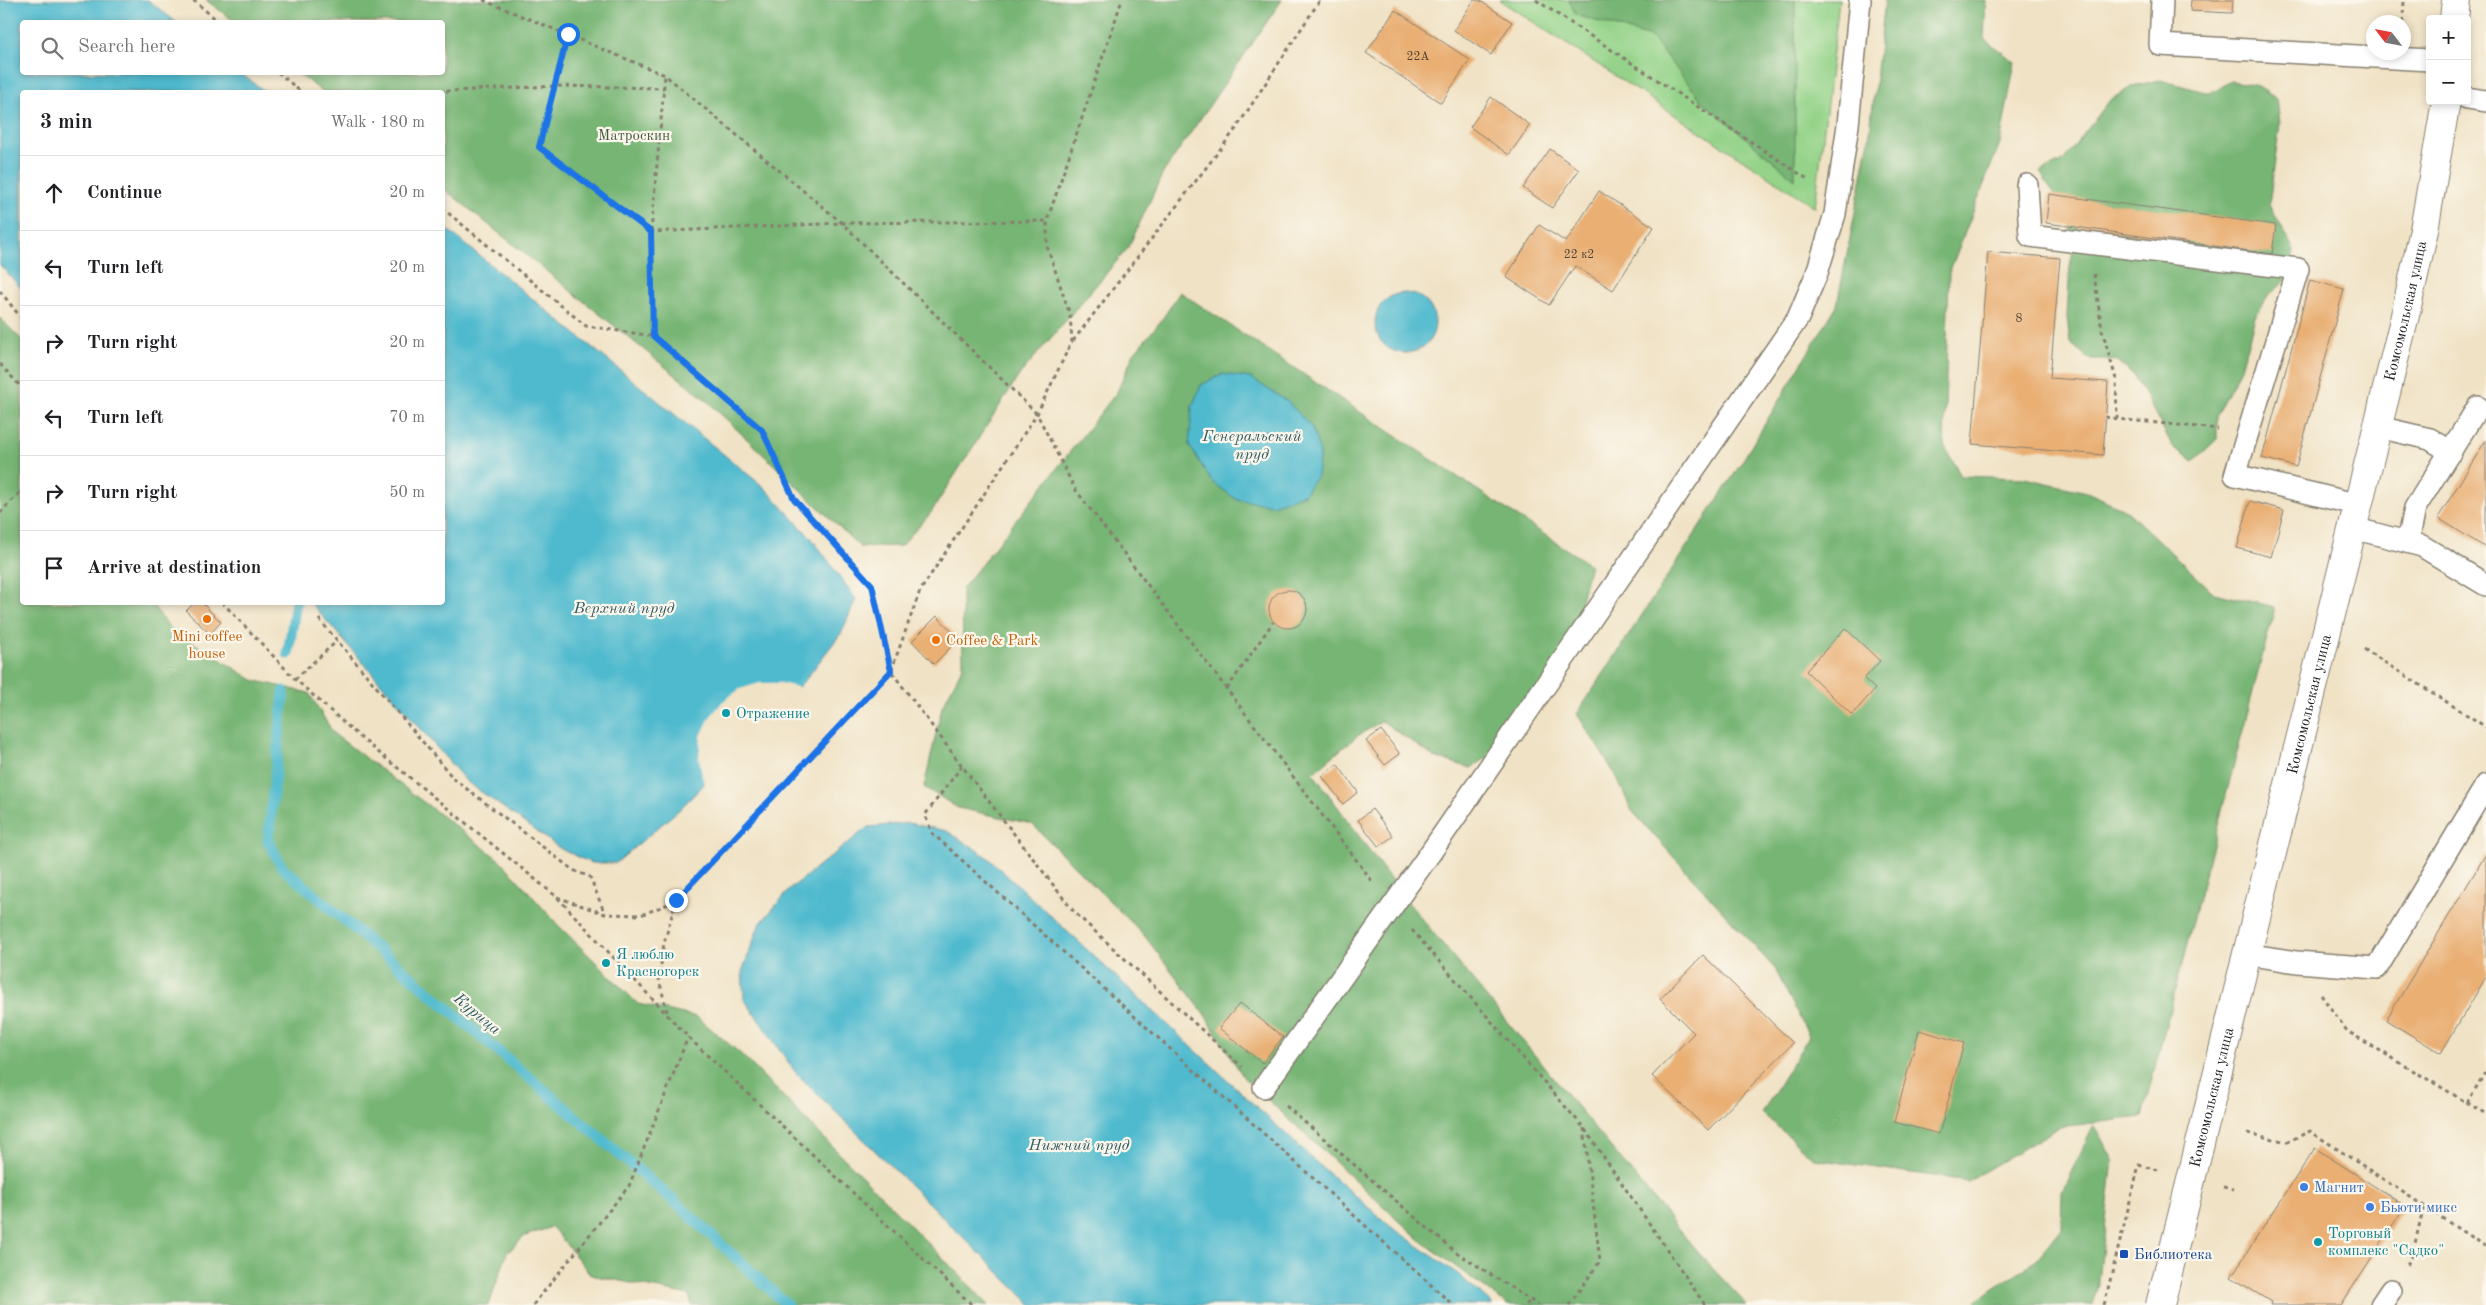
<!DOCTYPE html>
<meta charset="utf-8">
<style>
:root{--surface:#fff;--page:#f2f2f2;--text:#202124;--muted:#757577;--line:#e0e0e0}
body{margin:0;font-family:"Old Standard TT",serif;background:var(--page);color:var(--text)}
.controls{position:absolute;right:15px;top:15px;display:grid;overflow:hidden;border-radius:5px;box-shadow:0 2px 8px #0003}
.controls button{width:45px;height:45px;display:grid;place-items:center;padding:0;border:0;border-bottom:1px solid var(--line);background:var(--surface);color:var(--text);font:25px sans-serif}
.compass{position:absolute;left:2366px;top:15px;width:45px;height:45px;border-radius:50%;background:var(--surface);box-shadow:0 2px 8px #0003;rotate:302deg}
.stop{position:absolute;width:15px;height:15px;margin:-11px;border:4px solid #1a73e8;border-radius:50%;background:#fff}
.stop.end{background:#1a73e8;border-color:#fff;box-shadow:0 1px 5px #0008}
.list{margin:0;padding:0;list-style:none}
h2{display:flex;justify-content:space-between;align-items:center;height:65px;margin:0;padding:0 20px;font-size:21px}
h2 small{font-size:16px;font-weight:400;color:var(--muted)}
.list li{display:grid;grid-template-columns:32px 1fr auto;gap:15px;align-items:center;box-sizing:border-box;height:75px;padding:0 20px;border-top:1px solid var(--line)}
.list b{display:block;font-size:19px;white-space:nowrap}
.list em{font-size:16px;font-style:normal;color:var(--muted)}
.icon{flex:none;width:28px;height:28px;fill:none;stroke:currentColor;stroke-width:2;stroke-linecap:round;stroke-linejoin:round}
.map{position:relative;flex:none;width:2486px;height:1305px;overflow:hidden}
.search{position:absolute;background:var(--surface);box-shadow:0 2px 8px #0003;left:20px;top:20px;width:425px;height:55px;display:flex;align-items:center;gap:12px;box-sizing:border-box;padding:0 18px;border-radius:5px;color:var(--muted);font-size:19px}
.panel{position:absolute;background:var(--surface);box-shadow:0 2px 8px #0003;left:20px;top:90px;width:425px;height:515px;border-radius:5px}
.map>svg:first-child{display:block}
.green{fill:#94d389;stroke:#587852}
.forest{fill:#77b575;stroke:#4a6848}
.water{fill:#50bace;stroke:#366b75}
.pier{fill:#f0e2c5}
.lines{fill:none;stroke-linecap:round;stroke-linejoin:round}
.stream{stroke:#50bace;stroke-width:11}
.building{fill:#e9af73}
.service-casing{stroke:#867f70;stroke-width:24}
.tertiary-casing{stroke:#867f70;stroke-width:30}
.path{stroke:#867f70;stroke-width:3;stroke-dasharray:4 4;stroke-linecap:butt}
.service{stroke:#fff;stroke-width:21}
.tertiary{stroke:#fff;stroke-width:28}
.route{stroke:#1a73e8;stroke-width:6}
.food-dot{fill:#e8710a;stroke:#fbf7ec;stroke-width:2}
.culture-dot{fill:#0f9aa8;stroke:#fbf7ec;stroke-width:2}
.shop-dot{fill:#3f7fe0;stroke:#fbf7ec;stroke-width:2}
.transit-dot{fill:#1a4fb4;stroke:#fbf7ec;stroke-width:2}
.labels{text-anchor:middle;stroke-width:4.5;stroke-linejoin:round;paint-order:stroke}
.number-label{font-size:12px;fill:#4f4132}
.park-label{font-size:15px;fill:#465c42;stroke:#fbf7ec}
.street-label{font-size:15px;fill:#1c1c1c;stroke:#fbf7ec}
.food-label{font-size:15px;fill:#c56008;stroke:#fbf7ec}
.culture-label{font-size:15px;fill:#0d838f;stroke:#fbf7ec;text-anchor:start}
.shop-label{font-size:15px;fill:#366cbe;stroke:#fbf7ec;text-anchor:start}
.transit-label{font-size:15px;fill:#164399;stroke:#fbf7ec;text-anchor:start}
.water-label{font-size:16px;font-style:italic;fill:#315b63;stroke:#fbf7ec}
</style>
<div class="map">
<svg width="2486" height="1305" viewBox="0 0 2486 1305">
<rect width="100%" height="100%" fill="#fbf7ec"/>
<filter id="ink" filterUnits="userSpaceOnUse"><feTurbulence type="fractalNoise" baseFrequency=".02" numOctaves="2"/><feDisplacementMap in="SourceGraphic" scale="10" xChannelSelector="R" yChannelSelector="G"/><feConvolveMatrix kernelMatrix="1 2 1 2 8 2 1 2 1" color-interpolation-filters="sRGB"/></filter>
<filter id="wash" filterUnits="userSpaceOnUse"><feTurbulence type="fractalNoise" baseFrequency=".0096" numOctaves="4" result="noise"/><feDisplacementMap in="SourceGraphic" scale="20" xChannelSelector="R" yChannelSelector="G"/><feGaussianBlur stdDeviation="1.12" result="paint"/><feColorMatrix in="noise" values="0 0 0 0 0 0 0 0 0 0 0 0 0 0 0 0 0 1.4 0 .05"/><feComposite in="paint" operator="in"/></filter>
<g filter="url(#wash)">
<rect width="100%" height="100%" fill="#f0e2c5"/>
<polygon class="green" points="1499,0 1839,0 1815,207 1524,16"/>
<g class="forest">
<polygon points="206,0 1282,0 1163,173 1128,248 1020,374 930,514 901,546 860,547 705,399 443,188 442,92 323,92 297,73 442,72 442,22 235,22"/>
<polygon points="1569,0 1795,0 1795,179 1702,101 1651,37 1576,15"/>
<polygon points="1885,0 1986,0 1984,39 2015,62 2000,143 1949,273 1944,445 1961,476 2025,478 2087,492 2126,510 2214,593 2275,607 2142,1117 2060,1127 1968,1181 1814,1159 1762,1113 1809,1036 1775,969 1632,811 1615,774 1577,714 1735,473 1837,305 1869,140"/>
<polygon points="2160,80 2209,93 2231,81 2255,85 2277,99 2280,124 2269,204 2294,250 2289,278 2269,295 2255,317 2241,368 2217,415 2217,439 2194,461 2173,447 2135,377 2116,360 2091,360 2070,343 2067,317 2070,266 2075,241 2067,216 2040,172 2063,161 2110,100 2133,86"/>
<polygon points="1180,292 1590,565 1578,612 1573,646 1511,742 1471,768 1434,757 1382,721 1357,736 1313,773 1402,895 1700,1255 1747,1305 1507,1305 1419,1239 1244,1078 1203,1012 1143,934 1032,824 958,808 924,787 942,707 963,666 962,589 1117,392 1134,353 1161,321"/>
<polygon points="0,318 22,340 22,602 151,603 170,628 253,680 309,693 334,734 501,861 558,925 638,1004 697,1017 742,1055 989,1305 692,1305 689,1295 591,1275 552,1227 525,1236 507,1253 489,1305 0,1305"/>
<polygon points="2094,1125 2113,1160 2099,1280 2092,1305 1979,1305 1976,1300 2037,1260 2061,1229 2062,1191"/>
</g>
<g class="water">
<polygon points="0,0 148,0 176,22 22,22 22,72 240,73 266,92 22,92 22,289 0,265"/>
<polygon points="443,226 765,488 813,540 856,599 842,632 805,680 681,808 616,863 591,863 561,849 466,781 311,603 442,602"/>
<circle cx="1405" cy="323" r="30"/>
<polygon points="1222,374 1251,378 1288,402 1311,426 1320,452 1317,476 1304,494 1273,505 1236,499 1212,482 1189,445 1192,407 1201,385"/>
<polygon points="908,823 947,831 986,856 1317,1163 1390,1226 1458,1274 1493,1305 1032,1305 796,1073 744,999 742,972 759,925 790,889 868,827"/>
</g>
<polygon class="pier" points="760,683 781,683 801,688 706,786 702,777 699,757 701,736 710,717 723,701 740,689"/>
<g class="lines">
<g class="stream">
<polyline points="288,654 296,602"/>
<polyline points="284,691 268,841 282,867 673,1200 787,1305"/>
</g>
</g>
<g id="blocks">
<g class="building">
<polygon points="1474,0 1479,0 1512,22 1491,55 1454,30"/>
<polygon points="2191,0 2233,0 2232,13 2190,11"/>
<polygon points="1395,10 1470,60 1441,103 1366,53"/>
<polygon points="1491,97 1530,125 1509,155 1470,127"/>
<polygon points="1550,149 1579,170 1552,208 1523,188"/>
<polygon points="1599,191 1654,227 1613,290 1575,266 1549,305 1506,277 1539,225 1566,242"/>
<polygon points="2049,194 2276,225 2272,254 2046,223"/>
<polygon points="1988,252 2060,258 2050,378 2108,382 2103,455 1972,444"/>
<polygon points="2310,280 2344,289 2296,467 2262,458"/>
<polygon points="2486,440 2486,548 2438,518"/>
<polygon points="2250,501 2284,510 2271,557 2237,548"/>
<circle cx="1288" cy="609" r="19"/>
<polygon points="195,602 201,602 221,622 210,634 186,611"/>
<polygon points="937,616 959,639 934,664 912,641"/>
<polygon points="1845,628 1880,661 1864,679 1875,689 1852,715 1806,671"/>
<polygon points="1381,730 1400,754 1385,765 1366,741"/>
<polygon points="1337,764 1358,792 1343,804 1322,776"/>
<polygon points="1372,809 1393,836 1379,847 1358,820"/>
<polygon points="2486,854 2486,977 2441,1053 2386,1020"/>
<polygon points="1703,955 1793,1043 1708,1130 1652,1076 1694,1033 1660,999"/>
<polygon points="1240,1003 1283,1037 1262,1063 1219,1028"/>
<polygon points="1919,1030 1964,1043 1939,1134 1894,1122"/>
<polygon points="2315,1148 2405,1206 2341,1305 2270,1305 2271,1302 2231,1277"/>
</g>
</g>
</g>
<g filter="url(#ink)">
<use href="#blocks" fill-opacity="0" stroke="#867f70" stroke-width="1"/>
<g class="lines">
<g class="service-casing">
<g id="service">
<polyline points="2162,0 2160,45 2430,60"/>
<polyline points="2467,98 2486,101"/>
<polyline points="2027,185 2030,236 2298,269 2235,475 2359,505"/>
<polyline points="2378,427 2430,439 2451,452"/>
<polyline points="2353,528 2422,546 2486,585"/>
<polyline points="2408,542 2415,508 2478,407"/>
<polyline points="2246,954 2297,962 2377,968 2486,785"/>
<polyline points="1264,1087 1431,852 1798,318 1817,273 1835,214 1848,125 1860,0"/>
<polyline points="2381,1305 2391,1290"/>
</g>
</g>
<g class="tertiary-casing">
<g id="tertiary">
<polyline points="2454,19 2456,0"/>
<path id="s1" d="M2160 1305 2404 320 2424 230 2446 101"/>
</g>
</g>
<g class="path">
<polyline points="193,0 219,22"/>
<polyline points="483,0 665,75 842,223 1037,414 1075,489 1373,882"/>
<polyline points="1536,0 1809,180"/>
<polyline points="2403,22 2404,0"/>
<polyline points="568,34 539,147 651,232 842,223 1047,221"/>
<polyline points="278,72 301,92"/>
<polyline points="430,92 555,86 664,88"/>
<polyline points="442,208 586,326 653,336 762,430 794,499 872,585 891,671 962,766 1074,912 1242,1067"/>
<polyline points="2094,274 2102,330 2116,379 2117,419 2218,429"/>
<polyline points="0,291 22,319"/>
<polyline points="653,336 651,232 665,75"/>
<polyline points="1073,341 1235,130 1320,0"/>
<polyline points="0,364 22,388"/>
<polyline points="2105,417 2117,419"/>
<polyline points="0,513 22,490"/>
<polyline points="222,602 295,679 361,738 557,897 688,1037 972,1305"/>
<polyline points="319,619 454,779 573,870 590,877 605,914"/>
<polyline points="2364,649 2486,727"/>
<polyline points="295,679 337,641"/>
<polyline points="1227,689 1273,622"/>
<polyline points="962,766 925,815 932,833 1453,1305"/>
<polyline points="557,897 605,914 641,915 676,901 891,671 920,591 1037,414 1072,341 1070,315 1047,246 1047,221 1122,0"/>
<polyline points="1412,930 1584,1128 1705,1305"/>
<polyline points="2321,995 2347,1031 2486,1114"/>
<polyline points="667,1012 659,979 664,943 676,901"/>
<polyline points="2467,1103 2486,1071"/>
<polyline points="1286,1106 1453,1250 1538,1305"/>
<polyline points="2247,1133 2287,1142 2310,1131 2486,1247"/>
<polyline points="2223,1187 2233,1189"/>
<polyline points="2407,1265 2412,1256 2424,1205"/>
<polyline points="533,1305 629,1186 688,1037"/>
<polyline points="1526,1305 1531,1300"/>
<polyline points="1569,1305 1600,1261 1584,1128"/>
<polyline points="2104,1305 2139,1165 2158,1170"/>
</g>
<use href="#service" class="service"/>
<use href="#tertiary" class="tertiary"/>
</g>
</g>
<g class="lines" filter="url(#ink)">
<polyline class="route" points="568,34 539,147 651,232 653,336 762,430 794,499 872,585 891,671 676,900"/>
</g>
<g class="food-dot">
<circle cx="207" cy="619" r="5"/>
<circle cx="936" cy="640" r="5"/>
</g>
<g class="culture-dot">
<circle cx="726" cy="713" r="5"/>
<circle cx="606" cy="963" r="5"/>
<circle cx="2318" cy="1242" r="5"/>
</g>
<g class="shop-dot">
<circle cx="2304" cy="1187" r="5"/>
<circle cx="2370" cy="1207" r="5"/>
</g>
<rect class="transit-dot" x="2119" y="1249" width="10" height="10" rx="2.5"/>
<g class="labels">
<g class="number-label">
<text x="1418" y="60">22А</text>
<text x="1579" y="258">22 к2</text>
<text x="2019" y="322">8</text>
</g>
<g class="park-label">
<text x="634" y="140">Матроскин</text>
</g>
<g class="street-label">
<text dy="5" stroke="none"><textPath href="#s1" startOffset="1024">Комсомольская улица</textPath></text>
<text dy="5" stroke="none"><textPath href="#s1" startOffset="619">Комсомольская улица</textPath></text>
<text dy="5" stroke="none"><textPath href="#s1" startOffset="214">Комсомольская улица</textPath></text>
</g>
<g class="food-label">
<text x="207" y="641">Mini coffee<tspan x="207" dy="17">house</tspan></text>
<text x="946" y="645" text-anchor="start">Coffee &amp; Park</text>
</g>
<g class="culture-label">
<text x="736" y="718">Отражение</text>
<text x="616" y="959">Я люблю<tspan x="616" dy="17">Красногорск</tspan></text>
<text x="2328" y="1238">Торговый<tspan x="2328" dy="17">комплекс "Садко"</tspan></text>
</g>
<g class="shop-label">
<text x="2314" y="1192">Магнит</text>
<text x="2380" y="1212">Бьюти микс</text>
</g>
<g class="transit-label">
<text x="2134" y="1259">Библиотека</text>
</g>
<g class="water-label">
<text x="1252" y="441">Генеральский<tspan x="1252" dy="18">пруд</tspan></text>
<text x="624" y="613">Верхний пруд</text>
<text transform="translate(478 1013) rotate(40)" y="6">Курица</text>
<text x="1079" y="1150">Нижний пруд</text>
</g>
</g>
</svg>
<div class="controls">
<button>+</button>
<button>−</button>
</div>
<svg class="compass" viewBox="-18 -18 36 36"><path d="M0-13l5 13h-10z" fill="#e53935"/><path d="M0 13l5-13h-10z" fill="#757577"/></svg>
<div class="stop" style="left:568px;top:34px"></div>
<div class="stop end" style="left:676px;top:900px"></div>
<div class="search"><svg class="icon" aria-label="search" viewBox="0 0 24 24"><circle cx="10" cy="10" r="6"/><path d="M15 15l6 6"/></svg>Search here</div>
<section class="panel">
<h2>3 min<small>Walk · 180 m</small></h2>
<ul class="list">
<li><svg class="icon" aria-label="ahead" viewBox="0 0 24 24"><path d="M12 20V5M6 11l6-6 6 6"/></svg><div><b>Continue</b></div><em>20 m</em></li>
<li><svg class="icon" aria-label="left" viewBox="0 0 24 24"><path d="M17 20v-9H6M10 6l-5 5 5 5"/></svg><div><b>Turn left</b></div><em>20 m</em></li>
<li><svg class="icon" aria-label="right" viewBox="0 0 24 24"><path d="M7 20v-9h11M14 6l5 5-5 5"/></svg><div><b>Turn right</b></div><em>20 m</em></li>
<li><svg class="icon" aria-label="left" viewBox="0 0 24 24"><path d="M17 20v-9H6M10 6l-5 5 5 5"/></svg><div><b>Turn left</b></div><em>70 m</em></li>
<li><svg class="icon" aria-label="right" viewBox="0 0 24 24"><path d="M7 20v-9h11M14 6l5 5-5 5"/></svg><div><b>Turn right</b></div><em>50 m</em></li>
<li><svg class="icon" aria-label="arrive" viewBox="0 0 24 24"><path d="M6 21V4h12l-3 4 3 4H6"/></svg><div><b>Arrive at destination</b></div></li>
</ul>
</section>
</div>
